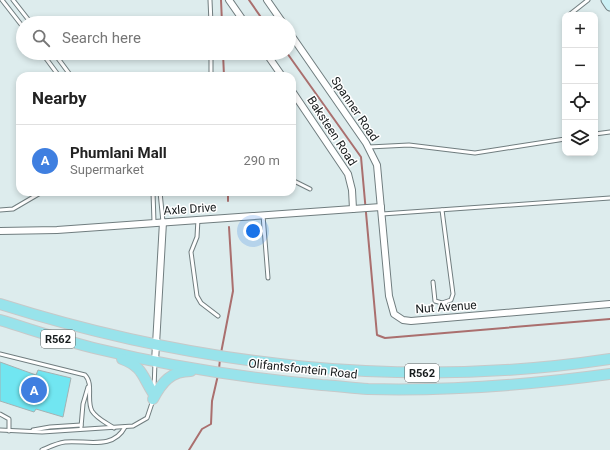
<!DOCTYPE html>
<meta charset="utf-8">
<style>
:root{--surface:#fff;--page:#f2f2f2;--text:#222;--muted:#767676;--line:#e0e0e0;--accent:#2563eb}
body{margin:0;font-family:Roboto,sans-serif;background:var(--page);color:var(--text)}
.controls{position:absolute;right:12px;top:12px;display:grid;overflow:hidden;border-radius:8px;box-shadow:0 2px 6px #0003}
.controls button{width:36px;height:36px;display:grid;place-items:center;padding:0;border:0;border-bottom:1px solid var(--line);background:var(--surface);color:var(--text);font:20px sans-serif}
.you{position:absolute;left:253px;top:231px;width:14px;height:14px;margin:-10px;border:3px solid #fff;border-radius:50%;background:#1a73e8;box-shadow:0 0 0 6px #1a73e833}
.badge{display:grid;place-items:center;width:26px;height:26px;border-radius:50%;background:var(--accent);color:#fff;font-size:13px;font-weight:700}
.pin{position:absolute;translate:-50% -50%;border:2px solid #fff;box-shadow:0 1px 4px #0006}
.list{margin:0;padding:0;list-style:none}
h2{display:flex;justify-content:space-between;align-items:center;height:52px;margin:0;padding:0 16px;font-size:17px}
h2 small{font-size:13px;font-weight:400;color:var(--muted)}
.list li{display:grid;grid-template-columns:26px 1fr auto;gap:12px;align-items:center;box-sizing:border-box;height:72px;padding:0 16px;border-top:1px solid var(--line)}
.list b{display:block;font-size:15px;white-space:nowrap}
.list p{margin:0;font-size:13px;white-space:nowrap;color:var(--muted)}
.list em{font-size:13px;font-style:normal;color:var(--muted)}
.icon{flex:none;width:22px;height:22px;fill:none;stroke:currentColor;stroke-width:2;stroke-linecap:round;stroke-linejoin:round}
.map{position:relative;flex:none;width:610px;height:450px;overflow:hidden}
.search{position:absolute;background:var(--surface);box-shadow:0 2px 6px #0003;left:16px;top:16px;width:280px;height:44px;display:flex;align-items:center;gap:10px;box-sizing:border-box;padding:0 14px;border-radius:22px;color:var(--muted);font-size:15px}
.panel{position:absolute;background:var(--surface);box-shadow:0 2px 6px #0003;left:16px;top:72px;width:280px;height:124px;border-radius:12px}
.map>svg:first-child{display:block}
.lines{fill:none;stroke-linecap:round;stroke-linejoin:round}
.stream{stroke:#aa6f6e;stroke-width:2}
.building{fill:#71e6f1;stroke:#a4b2b3}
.lane-casing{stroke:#707d7f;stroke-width:5}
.street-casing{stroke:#707d7f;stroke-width:8}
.secondary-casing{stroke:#707d7f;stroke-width:11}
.primary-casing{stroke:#c7c9c9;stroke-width:12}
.lane{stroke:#fff;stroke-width:3}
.street{stroke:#fff;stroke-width:6}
.secondary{stroke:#ccf1f5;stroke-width:9}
.primary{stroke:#98e3eb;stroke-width:10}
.labels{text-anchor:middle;stroke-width:3;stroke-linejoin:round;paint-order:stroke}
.shield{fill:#fff;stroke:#5d6061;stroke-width:1}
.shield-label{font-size:11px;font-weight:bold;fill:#171c1d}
.street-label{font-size:12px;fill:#171c1d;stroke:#fff}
</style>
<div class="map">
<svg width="610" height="450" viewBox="0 0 610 450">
<rect width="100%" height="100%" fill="#ddeced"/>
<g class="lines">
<g class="stream">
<polyline points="221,0 222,23"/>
<polyline points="249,0 265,23"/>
<polyline points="223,53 224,76"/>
<polyline points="287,53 361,157 377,335 385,338 610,319"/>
<polyline points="228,192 228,201"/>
<polyline points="221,353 233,291 229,227"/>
<polyline points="219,369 220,359"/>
<polyline points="189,450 202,429 211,424 212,401 218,375"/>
</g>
</g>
<polygon class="building" points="0,362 36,375 38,370 71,378 63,417 36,409 34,412 0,401"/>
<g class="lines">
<g class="lane-casing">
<g id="lane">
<polyline points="2,0 23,27"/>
<polyline points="13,0 31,23"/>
<polyline points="210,0 211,23"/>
<polyline points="569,15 588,0"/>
<polyline points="565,23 565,29"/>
<polyline points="42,53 59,76"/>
<polyline points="54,53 71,76"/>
<polyline points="211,53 211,76"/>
<polyline points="595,134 610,132"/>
<polyline points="369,147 409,145 475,153 565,139"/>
<polyline points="292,180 310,189"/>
<polyline points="153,192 154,222"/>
<polyline points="160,192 163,222"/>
<polyline points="0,210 13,209 42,192"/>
<polyline points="382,214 610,198"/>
<polyline points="263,215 268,278"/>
<polyline points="198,219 197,237 191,252 197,296 201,303 218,316"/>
<polyline points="433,282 435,301 442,303 451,300 453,294 442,210"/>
<path d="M0 354 85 375C94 384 86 400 92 411 97 419 107 423 114 428"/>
<polyline points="154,389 155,362"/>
<polyline points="0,414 9,419 9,431"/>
<polyline points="81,427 83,404 88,387"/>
<polyline points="0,430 42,432 133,426 147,418 153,400"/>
<polyline points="33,430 50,427 81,425"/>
<path d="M42 450C49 447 57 443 65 442 87 440 113 450 125 427"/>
</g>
</g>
<g class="street-casing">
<g id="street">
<polyline points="229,0 245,23"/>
<polyline points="267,0 283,23"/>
<polyline points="289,32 366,143 377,165 389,296 394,314 403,320 411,321 610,304"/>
<polyline points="266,53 282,76"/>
<polyline points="292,91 348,174 352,190 353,209"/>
<polyline points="0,231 57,230 381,207"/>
<polyline points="155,362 163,222"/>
</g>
</g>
<g class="secondary-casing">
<polyline id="secondary" points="606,0 610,6"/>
</g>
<g class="primary-casing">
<g id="primary">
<path d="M0 304C196 366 406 390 610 359"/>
<path d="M0 320C33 330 65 341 98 349 172 367 247 378 322 385 337 386 353 388 368 389 449 391 530 385 610 374"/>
<path d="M122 359C143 367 142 376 153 393"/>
<path d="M153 399C162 382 171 371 191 371"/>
</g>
</g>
<use href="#lane" class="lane"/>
<use href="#street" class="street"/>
<use href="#secondary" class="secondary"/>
<use href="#primary" class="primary"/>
</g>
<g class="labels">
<g class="shield">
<rect x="41" y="330" width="34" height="18" rx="3"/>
<rect x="405" y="364" width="34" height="18" rx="3"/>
</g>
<g class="shield-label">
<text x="58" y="343">R562</text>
<text x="422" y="377">R562</text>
</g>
<g class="street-label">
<text transform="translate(355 109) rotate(56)" y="4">Spanner Road</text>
<text transform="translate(332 131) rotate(57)" y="4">Baksteen Road</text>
<text transform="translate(190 209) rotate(-4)" y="4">Axle Drive</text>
<text transform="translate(446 307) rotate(-4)" y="4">Nut Avenue</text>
<text transform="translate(303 369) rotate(6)" y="4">Olifantsfontein Road</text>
</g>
</g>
</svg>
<div class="controls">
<button>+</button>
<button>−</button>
<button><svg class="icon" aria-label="locate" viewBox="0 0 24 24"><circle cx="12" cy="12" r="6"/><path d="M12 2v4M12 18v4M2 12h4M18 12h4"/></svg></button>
<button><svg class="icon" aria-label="layers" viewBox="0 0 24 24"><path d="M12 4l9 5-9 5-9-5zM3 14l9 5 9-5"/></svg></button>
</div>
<div class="you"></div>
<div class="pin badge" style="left:34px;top:390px;background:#3f7fe0">A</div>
<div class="search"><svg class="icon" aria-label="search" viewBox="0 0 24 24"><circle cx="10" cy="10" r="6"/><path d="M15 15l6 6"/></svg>Search here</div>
<section class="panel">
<h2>Nearby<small></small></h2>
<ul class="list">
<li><span class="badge" style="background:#3f7fe0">A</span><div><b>Phumlani Mall</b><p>Supermarket</p></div><em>290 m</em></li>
</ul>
</section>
</div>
